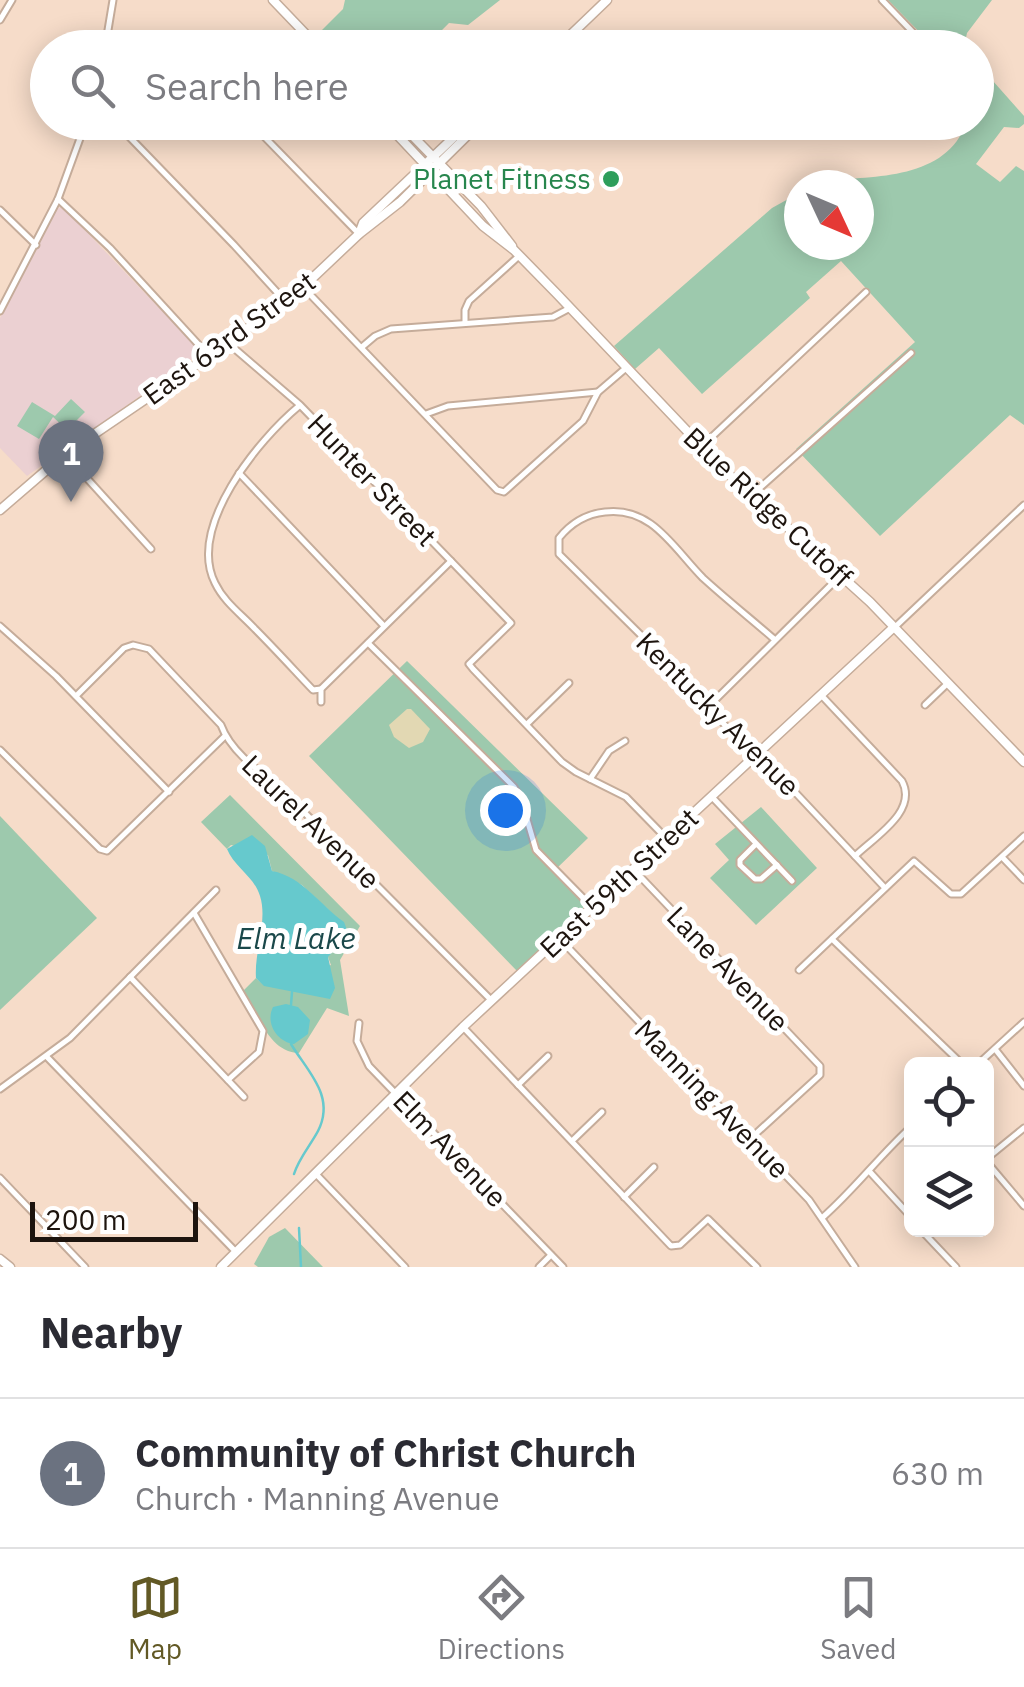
<!DOCTYPE html>
<meta charset="utf-8">
<style>
:root{--surface:#fff;--page:#f7f7f7;--text:#2b2b33;--muted:#7c7c81;--line:#e1e1e2;--accent:#625925}
body{margin:0;font-family:"IBM Plex Sans",sans-serif;background:var(--page);color:var(--text)}
.controls{position:absolute;right:30px;bottom:30px;display:grid;overflow:hidden;border-radius:15px;box-shadow:0 5px 25px #0003}
.controls button{width:90px;height:90px;display:grid;place-items:center;padding:0;border:0;border-bottom:2px solid var(--line);background:var(--surface);color:var(--text);font:50px sans-serif}
.compass{position:absolute;left:784px;top:170px;width:90px;height:90px;border-radius:50%;background:var(--surface);box-shadow:0 5px 25px #0003;rotate:134deg}
.scale{position:absolute;left:30px;bottom:25px;width:168px;box-sizing:border-box;padding-left:10px;border:5px solid #1d140e;border-top:0;font-size:28px;line-height:35px;white-space:nowrap;color:#1d140e;-webkit-text-stroke:8px #fff;paint-order:stroke}
.you{position:absolute;left:505px;top:810px;width:35px;height:35px;margin:-25px;border:8px solid #fff;border-radius:50%;background:#1a73e8;box-shadow:0 0 0 15px #1a73e833}
.badge{display:grid;place-items:center;width:65px;height:65px;border-radius:50%;background:var(--accent);color:#fff;font-size:32px;font-weight:700}
.pin{position:absolute;translate:-50% -82px;filter:drop-shadow(0 2px 5px #0008)}
.pin::after{content:'';position:absolute;top:52px;width:35px;height:30px;background:inherit;clip-path:polygon(0 0,100% 0,50% 100%)}
.list{margin:0;padding:0;list-style:none}
h2{display:flex;justify-content:space-between;align-items:center;height:130px;margin:0;padding:0 40px;font-size:42px}
h2 small{font-size:32px;font-weight:400;color:var(--muted)}
.list li{display:grid;grid-template-columns:65px 1fr auto;gap:30px;align-items:center;box-sizing:border-box;height:150px;padding:0 40px;border-top:2px solid var(--line)}
.list b{display:block;font-size:38px;white-space:nowrap}
.list p{margin:0;font-size:32px;white-space:nowrap;color:var(--muted)}
.list em{font-size:32px;font-style:normal;color:var(--muted)}
.icon{flex:none;width:55px;height:55px;fill:none;stroke:currentColor;stroke-width:2;stroke-linecap:round;stroke-linejoin:round}
.map{position:relative;flex:none;width:1024px;height:1267px;overflow:hidden}
.search{position:absolute;background:var(--surface);box-shadow:0 5px 25px #0003;left:30px;right:30px;top:30px;height:110px;display:flex;align-items:center;gap:25px;box-sizing:border-box;padding:0 35px;border-radius:55px;color:var(--muted);font-size:38px}
.sheet{height:280px;background:var(--surface)}
nav{display:flex;justify-content:space-around;align-items:center;box-sizing:border-box;height:140px;border-top:2px solid var(--line);background:var(--surface);font-size:28px;color:var(--muted)}
nav a{display:grid;justify-items:center;gap:5px}
nav .on{color:var(--accent)}
.map>svg:first-child{display:block}
.education{fill:#ebd0d2}
.green{fill:#9dc9ad}
.sand{fill:#e2d8b3}
.water{fill:#66c9cd}
.lines{fill:none;stroke-linecap:round;stroke-linejoin:round}
.stream{stroke:#66c9cd;stroke-width:2.5}
.street-casing{stroke:#c5ac9a;stroke-width:9}
.secondary-casing{stroke:#c5ac9a;stroke-width:11}
.street{stroke:#fff;stroke-width:5}
.secondary{stroke:#fff;stroke-width:8}
.leisure-dot{fill:#2e9e5b;stroke:#fff;stroke-width:4}
.labels{text-anchor:middle;stroke-width:10;stroke-linejoin:round;paint-order:stroke}
.leisure-label{font-size:28px;fill:#27864d;stroke:#fff;text-anchor:end}
.street-label{font-size:28px;fill:#1d140e;stroke:#fff}
.water-label{font-size:30px;font-style:italic;fill:#1a484a;stroke:#fff}
</style>
<div class="map">
<svg width="1024" height="1267" viewBox="0 0 1024 1267">
<rect width="100%" height="100%" fill="#f6dcc9"/>
<polygon class="education" points="62,206 199,350 195,357 27,476 0,448 0,318 56,210"/>
<g class="green">
<polygon points="345,0 500,0 468,25 449,23 437,35 448,47 330,47 317,35 343,9"/>
<polygon points="888,0 992,0 967,33 964,47 935,48"/>
<path d="M977 63 1024 116V124L1019 128 1004 127 976 164 1000 182 1016 166 1024 171V425L1010 415 880 536 796 449 915 342 841 261 806 292 810 298 702 394 659 348 635 369 614 346 772 208 799 193V245H859V185H815L826 180C874 177 947 179 966 123L976 122Z"/>
<polygon points="71,399 85,412 67,430 53,417 39,439 17,426 32,402 55,416"/>
<polygon points="407,661 588,838 553,872 583,903 583,910 517,971 309,756"/>
<path d="M230 795 360 926 340 960 349 1016 327 1008 299 1053C268 1052 259 1014 243 991L256 978 265 986 331 965 328 957 335 916 302 885 272 871 268 855 231 845 227 849 201 822Z"/>
<polygon points="761,807 817,868 756,925 710,878 729,860 715,844"/>
<polygon points="0,816 97,918 0,1010"/>
<polygon points="285,1228 323,1267 258,1267 254,1264 269,1237"/>
</g>
<polygon class="sand" points="407,709 411,709 430,729 423,742 409,748 394,737 389,725"/>
<g class="water">
<path d="M252 835 265 846 272 871C303 877 320 905 344 922L347 930 342 941 328 957 335 988 330 999 264 986 256 978C254 952 268 921 260 896 254 876 234 867 227 849Z"/>
<path d="M286 1004 298 1007 310 1020 308 1034 294 1044C277 1042 265 1023 273 1007Z"/>
</g>
<g class="lines">
<g class="stream">
<polyline points="291,1005 292,992"/>
<path d="M291 1044C307 1071 336 1096 318 1131 310 1146 299 1158 294 1174"/>
<polyline points="299,1228 301,1267"/>
</g>
<g class="street-casing">
<g id="street">
<polyline points="882,0 928,48"/>
<polyline points="0,20 12,0"/>
<polyline points="105,48 113,0"/>
<polyline points="301,48 310,39"/>
<polyline points="115,122 234,245 285,301"/>
<polyline points="250,122 359,234"/>
<polyline points="58,199 110,248 209,356"/>
<polyline points="0,210 36,245"/>
<polyline points="303,287 497,490 504,492 583,421 598,392 626,368"/>
<polyline points="0,311 58,199 86,122"/>
<polyline points="465,323 465,310 469,301 519,256"/>
<polyline points="228,343 300,405 511,623 469,664 473,669 562,762 576,772 626,797 667,839"/>
<polyline points="362,347 375,336 391,329 553,317 570,308"/>
<path d="M299 406C258 440 187 527 215 583 224 602 241 614 255 629 275 649 294 670 313 690L321 689"/>
<polyline points="426,414 448,406 598,392"/>
<polyline points="701,447 866,292"/>
<polyline points="65,454 151,549"/>
<polyline points="239,473 384,626"/>
<polyline points="753,494 911,353"/>
<polyline points="0,626 56,676 169,792"/>
<polyline points="895,627 1024,505"/>
<path d="M774 639C751 619 726 599 703 578 674 549 652 506 605 512 586 514 571 523 559 538V554L658 652 755 758 793 790 885 888"/>
<polyline points="368,643 514,787 521,799 536,850 592,907"/>
<path d="M76 696 124 648 133 645 149 649 221 725C230 750 256 769 277 785L491 1000"/>
<path d="M822 696 902 781C918 811 876 836 855 856"/>
<polyline points="321,702 321,689 451,561"/>
<polyline points="925,705 948,683"/>
<polyline points="708,707 841,575"/>
<polyline points="527,724 569,683"/>
<polyline points="0,750 100,849 107,851 225,736"/>
<polyline points="590,779 609,751 625,741"/>
<polyline points="712,797 792,881"/>
<polyline points="756,844 740,860 740,865 755,879 761,879 777,865"/>
<polyline points="1002,857 1024,880"/>
<polyline points="634,870 820,1066 820,1075 750,1139"/>
<polyline points="194,913 263,1031 259,1052 228,1080"/>
<polyline points="560,939 809,1200 855,1267"/>
<polyline points="832,939 962,1064"/>
<polyline points="799,970 914,861 951,894 961,894 1024,836"/>
<polyline points="130,977 244,1097"/>
<polyline points="359,1023 357,1041 369,1066 563,1267"/>
<polyline points="463,1027 671,1246 680,1245 708,1219 757,1267"/>
<polyline points="995,1049 1024,1086"/>
<polyline points="47,1057 236,1252"/>
<polyline points="978,1064 1024,1022"/>
<polyline points="518,1085 548,1056"/>
<polyline points="0,1089 70,1038 216,890"/>
<polyline points="572,1141 602,1112"/>
<polyline points="986,1159 1024,1128"/>
<polyline points="986,1161 1024,1206"/>
<polyline points="870,1172 912,1218"/>
<polyline points="315,1173 405,1267"/>
<polyline points="0,1178 85,1267"/>
<polyline points="624,1197 654,1167"/>
<path d="M822 1218C855 1189 880 1155 912 1126"/>
<polyline points="921,1230 956,1267"/>
<polyline points="539,1267 551,1255"/>
</g>
</g>
<g class="secondary-casing">
<g id="secondary">
<polyline points="273,0 319,48"/>
<polyline points="557,48 607,0"/>
<polyline points="385,122 483,226 514,250 557,294 725,471 870,602 1024,762"/>
<polyline points="399,122 481,206 512,246"/>
<polyline points="359,234 363,223 470,122"/>
<polyline points="0,510 65,454 228,343 303,287 359,234 400,202 481,122"/>
<polyline points="0,1259 10,1267"/>
<polyline points="221,1267 463,1027 894,627"/>
</g>
</g>
<use href="#street" class="street"/>
<use href="#secondary" class="secondary"/>
</g>
<circle class="leisure-dot" cx="611" cy="179" r="10"/>
<g class="labels">
<g class="leisure-label">
<text x="591" y="189">Planet Fitness</text>
</g>
<g class="street-label">
<text transform="translate(229 338) rotate(-36)" y="10">East 63rd Street</text>
<text transform="translate(372 480) rotate(46)" y="10">Hunter Street</text>
<text transform="translate(768 507) rotate(43)" y="10">Blue Ridge Cutoff</text>
<text transform="translate(718 714) rotate(45)" y="10">Kentucky Avenue</text>
<text transform="translate(311 822) rotate(44)" y="10">Laurel Avenue</text>
<text transform="translate(619 883) rotate(-43)" y="10">East 59th Street</text>
<text transform="translate(728 969) rotate(46)" y="10">Lane Avenue</text>
<text transform="translate(712 1099) rotate(46)" y="10">Manning Avenue</text>
<text transform="translate(450 1149) rotate(46)" y="10">Elm Avenue</text>
</g>
<g class="water-label">
<text x="296" y="949">Elm Lake</text>
</g>
</g>
</svg>
<div class="controls">
<button><svg class="icon" aria-label="locate" viewBox="0 0 24 24"><circle cx="12" cy="12" r="6"/><path d="M12 2v4M12 18v4M2 12h4M18 12h4"/></svg></button>
<button><svg class="icon" aria-label="layers" viewBox="0 0 24 24"><path d="M12 4l9 5-9 5-9-5zM3 14l9 5 9-5"/></svg></button>
</div>
<svg class="compass" viewBox="-18 -18 36 36"><path d="M0-13l5 13h-10z" fill="#e53935"/><path d="M0 13l5-13h-10z" fill="#7c7c81"/></svg>
<div class="scale">200 m</div>
<div class="you"></div>
<div class="pin badge" style="left:71px;top:502px;background:#6b7280">1</div>
<div class="search"><svg class="icon" aria-label="search" viewBox="0 0 24 24"><circle cx="10" cy="10" r="6"/><path d="M15 15l6 6"/></svg>Search here</div>
</div>
<section class="sheet">
<h2>Nearby<small></small></h2>
<ul class="list">
<li><span class="badge" style="background:#6b7280">1</span><div><b>Community of Christ Church</b><p>Church · Manning Avenue</p></div><em>630 m</em></li>
</ul>
</section>
<nav>
<a class="on"><svg class="icon" aria-label="map" viewBox="0 0 24 24"><path d="M3 6l6-2 6 2 6-2v14l-6 2-6-2-6 2zM9 4v14M15 6v14"/></svg>Map</a>
<a><svg class="icon" aria-label="directions" viewBox="0 0 24 24"><path d="M12 3l9 9-9 9-9-9zM9 14v-3h6M13 9l2 2-2 2"/></svg>Directions</a>
<a><svg class="icon" aria-label="saved" viewBox="0 0 24 24"><path d="M7 4h10v16l-5-4-5 4z"/></svg>Saved</a>
</nav>
